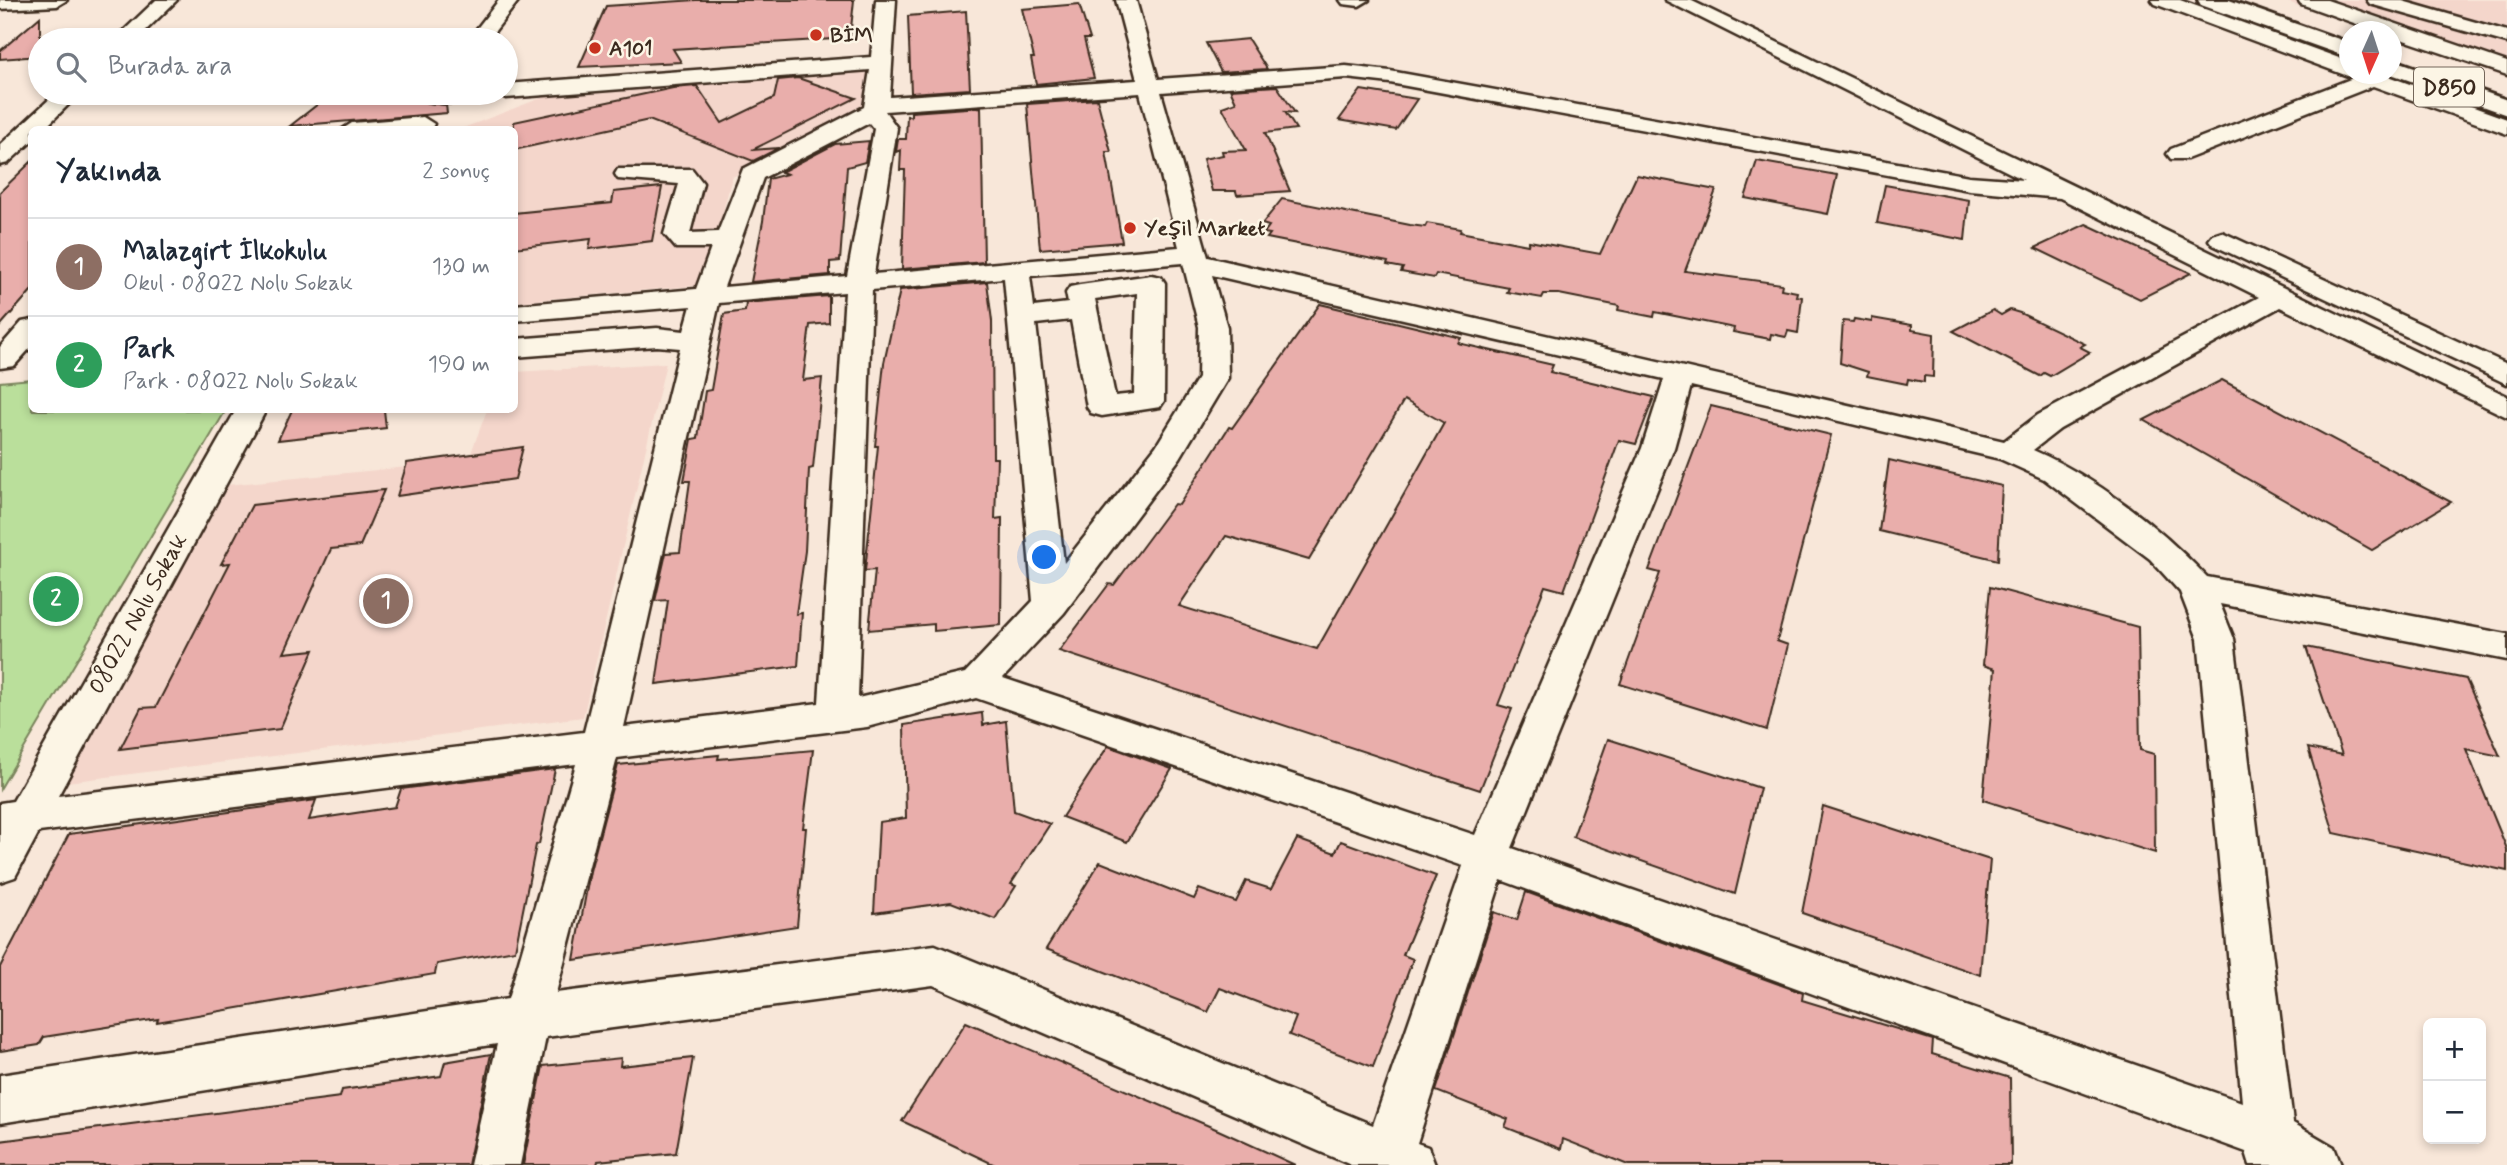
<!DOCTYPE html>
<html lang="tr">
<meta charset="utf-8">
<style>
:root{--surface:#fff;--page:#f2f2f3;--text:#1f2937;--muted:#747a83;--line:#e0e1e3;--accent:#c8321e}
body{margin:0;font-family:Mynerve,sans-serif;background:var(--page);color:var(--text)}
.controls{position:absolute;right:21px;bottom:21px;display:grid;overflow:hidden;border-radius:10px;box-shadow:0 4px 10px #0003}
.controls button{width:63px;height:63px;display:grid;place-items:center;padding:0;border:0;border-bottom:2px solid var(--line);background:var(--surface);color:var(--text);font:35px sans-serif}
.compass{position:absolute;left:2339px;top:21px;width:63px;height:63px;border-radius:50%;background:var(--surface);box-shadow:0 4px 10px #0003;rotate:183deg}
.you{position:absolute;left:1045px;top:558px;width:24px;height:24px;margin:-18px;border:5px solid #fff;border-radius:50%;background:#1a73e8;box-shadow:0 0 0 10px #1a73e833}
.badge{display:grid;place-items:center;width:46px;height:46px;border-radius:50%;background:var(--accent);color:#fff;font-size:23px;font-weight:700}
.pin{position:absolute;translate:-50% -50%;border:4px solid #fff;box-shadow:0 2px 7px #0006}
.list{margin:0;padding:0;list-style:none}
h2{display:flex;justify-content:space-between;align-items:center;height:91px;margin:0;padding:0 28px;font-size:30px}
h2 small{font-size:23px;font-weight:400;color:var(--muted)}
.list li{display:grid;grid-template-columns:46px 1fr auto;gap:21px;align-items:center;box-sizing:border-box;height:98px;padding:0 28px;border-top:2px solid var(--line)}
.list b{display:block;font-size:26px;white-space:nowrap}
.list p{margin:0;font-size:23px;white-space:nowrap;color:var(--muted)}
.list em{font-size:23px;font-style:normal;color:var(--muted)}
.icon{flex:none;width:38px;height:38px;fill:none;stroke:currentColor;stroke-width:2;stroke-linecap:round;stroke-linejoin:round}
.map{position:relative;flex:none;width:2507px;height:1165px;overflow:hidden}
.search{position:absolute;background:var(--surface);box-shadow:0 4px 10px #0003;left:28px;top:28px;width:490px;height:77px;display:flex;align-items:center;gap:18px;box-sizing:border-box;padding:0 24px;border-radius:38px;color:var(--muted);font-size:26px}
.panel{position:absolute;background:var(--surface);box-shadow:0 4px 10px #0003;left:28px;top:126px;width:490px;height:287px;border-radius:10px}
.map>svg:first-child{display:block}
.built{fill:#f4d6cb}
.green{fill:#badf9b;stroke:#7a845c;stroke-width:2}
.building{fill:#e9aeab;stroke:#3b2a1e;stroke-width:2;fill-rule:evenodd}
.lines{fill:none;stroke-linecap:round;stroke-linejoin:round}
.minor-casing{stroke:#3b2a1e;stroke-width:5}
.highway-casing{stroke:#3b2a1e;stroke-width:6}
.minor{fill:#fcf5e5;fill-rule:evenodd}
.highway{fill:#fcf5e5;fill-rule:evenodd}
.poi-dot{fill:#c8321e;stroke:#fcf5e5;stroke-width:2.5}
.labels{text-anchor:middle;stroke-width:5;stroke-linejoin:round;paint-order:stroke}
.far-poi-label{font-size:21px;font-weight:bold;fill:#3b2a1e;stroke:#fcf5e5;text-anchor:start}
.shield{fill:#fcf5e5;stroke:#75675a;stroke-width:2}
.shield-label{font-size:23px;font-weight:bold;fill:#3b2a1e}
.street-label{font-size:24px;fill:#3b2a1e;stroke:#fcf5e5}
</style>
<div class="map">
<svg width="2507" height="1165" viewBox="0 0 2507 1165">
<rect width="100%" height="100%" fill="#f8e7d9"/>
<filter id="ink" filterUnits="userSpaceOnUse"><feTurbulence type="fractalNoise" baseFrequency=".0143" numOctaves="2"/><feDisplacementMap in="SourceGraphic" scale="14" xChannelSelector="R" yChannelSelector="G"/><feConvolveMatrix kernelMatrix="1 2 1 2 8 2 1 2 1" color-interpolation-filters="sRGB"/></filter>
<g filter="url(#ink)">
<g class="built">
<polygon points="2282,0 2507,0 2507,78 2392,38 2392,32 2372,31"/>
<polygon points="875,67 866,114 732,177 704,285 515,302 514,130 458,130 562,90"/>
<polygon points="666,363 583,717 59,783 227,485 468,461 487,410 514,410 515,372"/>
</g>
<polygon class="green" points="31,379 32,410 226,410 0,789 0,382"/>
<g class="building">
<polygon points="696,0 854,0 850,38 673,49 681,62 579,67 606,6"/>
<polygon points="1079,4 1090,39 1084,39 1094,78 1036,84 1031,58 1034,58 1022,9"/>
<polygon points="966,11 970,89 911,93 908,16"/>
<polygon points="40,17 40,56 0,59 0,51"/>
<polygon points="1248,39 1267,69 1221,72 1206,43"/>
<polygon points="798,78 856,98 752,150 779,148 753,161 649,120 514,150 514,122 673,88 697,86 722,123 774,98 778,80"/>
<polygon points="1277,86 1295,113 1285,112 1296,129 1265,133 1290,191 1237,195 1236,191 1212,191 1203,159 1223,155 1222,151 1246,150 1222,107 1236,102 1230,89"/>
<polygon points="1361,90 1417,99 1396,130 1339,120"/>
<polygon points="332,93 423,93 425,102 446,105 447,113 290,126"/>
<polygon points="1097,99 1111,152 1106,152 1122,242 1040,249 1027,104"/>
<polygon points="981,107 984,262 902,269 905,170 900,170 901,150 896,152 898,139 906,139 907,115 911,117 911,112"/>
<polygon points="869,141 865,162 847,167 840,261 830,262 830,275 751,282 763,221 768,179 787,174 781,172 835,144"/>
<polygon points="32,161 32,290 0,326 0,192"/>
<polygon points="1757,161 1837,175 1828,214 1745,198"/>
<polygon points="1637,175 1716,190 1685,271 1782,284 1781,289 1797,292 1796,296 1802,297 1798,333 1788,331 1786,337 1771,334 1770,339 1733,332 1734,328 1655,312 1654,317 1618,310 1619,306 1559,294 1544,294 1542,298 1507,292 1509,288 1436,274 1434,278 1401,272 1403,268 1387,265 1388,262 1267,238 1270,234 1264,233 1269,226 1262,224 1282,199 1410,225 1425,227 1427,223 1461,229 1460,232 1528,245 1529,241 1600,254"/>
<polygon points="1885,185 1969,200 1965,240 1877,223"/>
<polygon points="662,187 652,241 589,249 591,239 514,248 514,213 612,203 614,192"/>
<polygon points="2086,224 2191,273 2140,299 2035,248"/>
<polygon points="987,282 992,321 993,458 997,458 995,519 1002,518 1001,625 934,631 934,624 869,630 875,570 865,571 878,446 875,446 884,363 900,290"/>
<polygon points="829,296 829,323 810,325 803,380 822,378 813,468 809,469 805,551 796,614 802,613 798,666 656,684 668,600 655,601 666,553 680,552 690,481 684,481 692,439 698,438 705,391 711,390 724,314 745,311 746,303"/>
<path d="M1320 304 1461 338 1458 343 1553 365 1550 372 1654 397 1636 444 1619 440 1564 591 1545 586 1498 705 1512 709 1480 790 1059 651 1109 584 1114 585 1174 504 1179 505 1229 427 1232 428ZM1404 400 1444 423 1317 649 1179 606 1226 536 1309 560Z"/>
<polygon points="1993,310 2001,315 2010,310 2020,313 2085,344 2080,347 2090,352 2050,376 2044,373 2040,376 1953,331"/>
<polygon points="1872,318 1912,325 1912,330 1934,334 1933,377 1924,376 1924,382 1908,379 1907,384 1867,376 1868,372 1840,363 1843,321 1853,322 1854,319 1872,322"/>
<polygon points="2222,380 2451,502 2372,550 2144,420"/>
<polygon points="1711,406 1831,435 1777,641 1788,645 1767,730 1620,684 1660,573 1649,570"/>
<polygon points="292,410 384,410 386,428 278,440"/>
<polygon points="523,447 515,479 397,496 407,463"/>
<polygon points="1889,460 2002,486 1998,560 1879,531"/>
<polygon points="384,490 360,546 331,549 284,653 314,650 280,729 120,749 141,708 156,707 230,563 221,564 252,505"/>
<polygon points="1990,587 2138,627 2140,750 2154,754 2155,853 1983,800 1995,669 1983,665"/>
<polygon points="2306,647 2466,679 2500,756 2466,749 2507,849 2507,871 2334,833 2308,748 2342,755"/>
<polygon points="982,713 983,725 1006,721 1014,811 1050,824 1011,884 1016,886 995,919 951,902 874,913 879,822 906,818 904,725"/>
<polygon points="1608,739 1760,788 1735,894 1573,837"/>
<polygon points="1108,746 1172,769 1127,842 1062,817"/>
<polygon points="813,750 803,828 806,828 797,926 574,960 590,871 618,765 719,755 718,759"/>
<polygon points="555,769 539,844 536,845 515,950 437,964 435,974 157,1022 158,1019 44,1037 39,1045 0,1051 0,967 69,834 316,800 309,820 395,807 401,789"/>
<polygon points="1823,806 1990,860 1980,975 1802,913"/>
<polygon points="1297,839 1335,853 1341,841 1436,876 1403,955 1413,959 1373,1067 1289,1035 1296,1017 1220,988 1208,1012 1046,949 1100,862 1194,899 1199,889 1236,902 1246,881 1271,889"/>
<polygon points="1526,892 1803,993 1802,1000 1933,1040 1932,1054 2010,1078 2011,1165 1628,1165 1563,1139 1561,1149 1505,1127 1508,1119 1436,1091 1494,912 1517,920"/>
<polygon points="966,1022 1216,1129 1295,1165 995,1165 902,1121"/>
<polygon points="491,1054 468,1165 0,1165 0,1141 340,1097 342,1090 441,1076 445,1062"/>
<polygon points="621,1058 620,1066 693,1058 676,1153 598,1161 597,1165 523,1165 543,1066"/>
</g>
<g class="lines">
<g class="minor-casing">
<g id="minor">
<polygon points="0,0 67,0 57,6 0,9"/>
<polygon points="156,0 177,0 136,40 114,40"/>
<polygon points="499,0 519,0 488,40 468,40"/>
<path d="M876 0H896L890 97 1137 80 1116 0H1136L1158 79 1346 66 1390 71 1969 176 2024 180 1665 0H1690L2507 396V417L2280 307 2060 429 2033 450C2097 478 2158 526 2207 577L2507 634V660L2220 604 2234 639 2293 1123 2334 1147 2341 1165H2250L2246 1152 1501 880 1417 1143 1428 1147 1435 1165H1351L933 985 546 1037 520 1165H470L497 1044 0 1123V1075L508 999 576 764 39 832 15 877 0 882V803L13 801 236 410H266L58 796 584 732 680 348 657 346 514 357V339L657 328 684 331 691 306 514 321V305L696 289 711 248H676L664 234 679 184 618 179 615 174 618 169H692L703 183 690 233 718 232 743 169 864 107 870 70 506 98 496 93H506V84L871 57ZM1346 78 1390 83 1969 190 2060 198 2259 297 2038 415 2004 441 1208 257 1161 92ZM1140 93 1179 247 874 274 897 128 885 111ZM869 123 874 129 847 276 724 287 763 178ZM1183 263 1199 327 1198 378 1156 446 1064 563 1036 324 1071 320 1087 407 1091 413 1102 416 1160 407 1164 401 1165 283 1161 277 1151 275 1080 285 1070 287 1066 293 1068 303 1034 307 1030 276ZM1212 275 1664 379 1642 448 1475 835 1003 678 1064 613 1180 458 1228 378 1227 327ZM1004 278 1033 601 965 673 858 698 872 290ZM845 292 819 703 624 727 719 303ZM1137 293 1134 394 1115 396 1095 299ZM1691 386 2000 459 2044 479 2150 559 2180 592 2198 639 2242 1102 1512 848 1674 448ZM976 698 1463 866 1373 1125 935 945 556 993 617 758 867 727Z"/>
<polygon points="1340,0 1369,0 1359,6 1343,4"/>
<polygon points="2152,0 2180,0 2350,62 2350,74 2382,74 2507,119 2507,134 2373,86 2187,159 2171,159 2167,154 2171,149 2353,78 2155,4"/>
<polygon points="2298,0 2327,0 2507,62 2507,75 2392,36 2392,32 2379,32 2301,4"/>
<polygon points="2367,0 2399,0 2507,31 2507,43 2370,4"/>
<polygon points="56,93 80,93 43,130 32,130 32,141 8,163 0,165 0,145"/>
<path d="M426 93H490C481 105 441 104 427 101L424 96Z"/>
<polygon points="423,117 434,124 431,129 341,130 352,123"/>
<polygon points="2222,232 2507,364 2507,384 2213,245 2209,240 2213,235"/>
<polygon points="32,320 32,346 14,366 0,368 0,347 22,322"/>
</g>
</g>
<g class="highway-casing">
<g id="highway">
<polygon points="2198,0 2229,0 2350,43 2350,58 2201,5"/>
<polygon points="2392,59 2507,100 2507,115 2391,74"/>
</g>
</g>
<use href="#minor" class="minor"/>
<use href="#highway" class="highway"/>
</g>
</g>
<g class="poi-dot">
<circle cx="816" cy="35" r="7"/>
<circle cx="595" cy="48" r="7"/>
<circle cx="1130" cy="228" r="7"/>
</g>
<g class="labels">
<g class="far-poi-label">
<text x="830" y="42">BİM</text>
<text x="609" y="55">A101</text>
<text x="1144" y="235">Yeşil Market</text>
</g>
<rect class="shield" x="2414" y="67.5" width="70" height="39" rx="5"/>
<g class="shield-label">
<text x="2449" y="95">D850</text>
</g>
<g class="street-label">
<text transform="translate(137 613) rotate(-61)" y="8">08022 Nolu Sokak</text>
</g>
</g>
</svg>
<div class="controls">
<button>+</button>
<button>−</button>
</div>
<svg class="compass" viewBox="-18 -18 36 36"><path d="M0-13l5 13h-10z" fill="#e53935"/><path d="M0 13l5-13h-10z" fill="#747a83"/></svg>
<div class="you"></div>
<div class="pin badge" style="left:386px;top:601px;background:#8d6e63">1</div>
<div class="pin badge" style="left:56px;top:599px;background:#2e9e5b">2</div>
<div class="search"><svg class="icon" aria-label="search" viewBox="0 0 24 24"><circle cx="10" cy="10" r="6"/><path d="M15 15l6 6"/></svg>Burada ara</div>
<section class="panel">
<h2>Yakında<small>2 sonuç</small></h2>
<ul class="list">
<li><span class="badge" style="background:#8d6e63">1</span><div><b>Malazgirt İlkokulu</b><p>Okul · 08022 Nolu Sokak</p></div><em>130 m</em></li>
<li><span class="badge" style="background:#2e9e5b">2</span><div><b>Park</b><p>Park · 08022 Nolu Sokak</p></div><em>190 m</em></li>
</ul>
</section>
</div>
